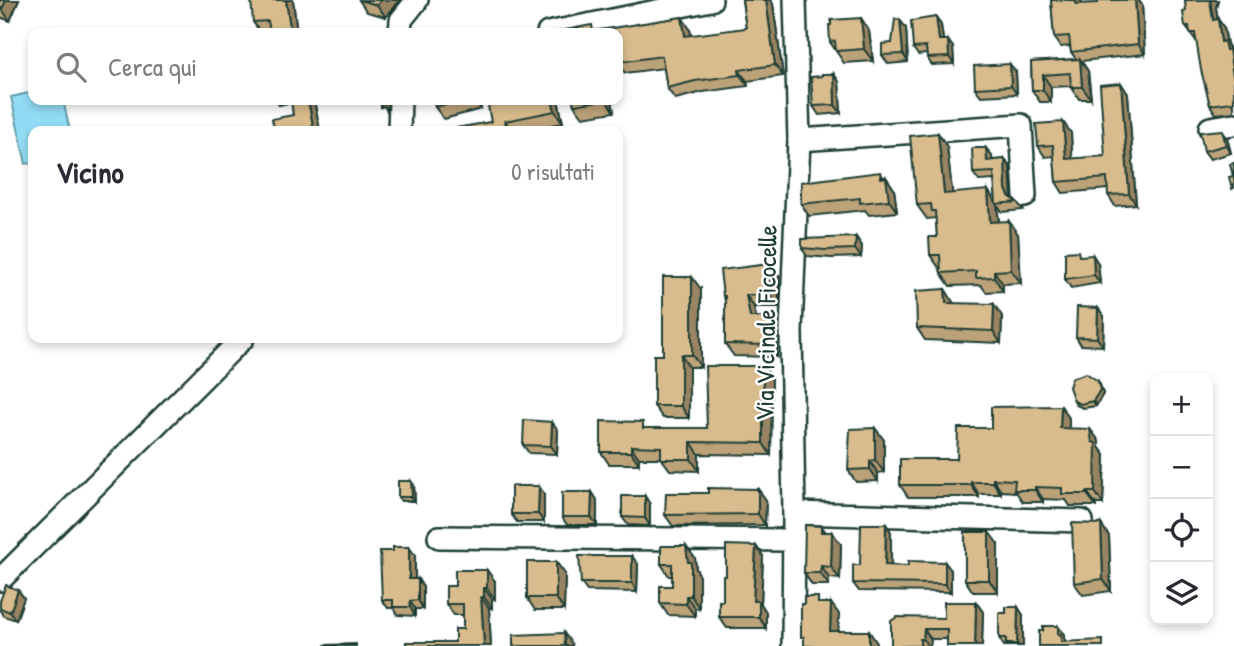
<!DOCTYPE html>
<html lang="it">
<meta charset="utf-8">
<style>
:root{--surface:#fff;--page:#f2f2f3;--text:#2b2b33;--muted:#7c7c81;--line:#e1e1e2}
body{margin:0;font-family:"Patrick Hand",sans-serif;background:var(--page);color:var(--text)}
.controls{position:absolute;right:21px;bottom:21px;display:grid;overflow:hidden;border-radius:14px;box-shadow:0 4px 10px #0003}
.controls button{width:63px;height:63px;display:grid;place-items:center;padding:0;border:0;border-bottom:2px solid var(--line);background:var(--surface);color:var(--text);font:35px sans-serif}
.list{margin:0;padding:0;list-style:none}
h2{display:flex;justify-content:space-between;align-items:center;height:91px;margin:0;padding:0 28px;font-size:30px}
h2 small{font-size:23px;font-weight:400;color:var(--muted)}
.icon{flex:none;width:38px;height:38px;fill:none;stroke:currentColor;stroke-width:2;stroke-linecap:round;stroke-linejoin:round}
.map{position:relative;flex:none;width:1234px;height:646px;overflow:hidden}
.search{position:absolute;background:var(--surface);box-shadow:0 4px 10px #0003;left:28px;top:28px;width:595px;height:77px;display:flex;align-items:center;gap:18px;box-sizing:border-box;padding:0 24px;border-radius:14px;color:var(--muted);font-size:26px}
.panel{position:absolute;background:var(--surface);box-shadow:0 4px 10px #0003;left:28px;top:126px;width:595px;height:217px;border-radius:14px}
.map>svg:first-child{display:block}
.water{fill:#92dbf4;stroke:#649ca7;stroke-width:2}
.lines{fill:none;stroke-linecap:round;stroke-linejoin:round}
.minor-casing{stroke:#1f3d34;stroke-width:26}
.minor{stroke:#fff;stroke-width:21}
.wall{fill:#bba279;stroke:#1f3d34;stroke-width:2}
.shaded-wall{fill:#988463;stroke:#1f3d34;stroke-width:2}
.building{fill:#d9bc8d;stroke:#1f3d34;stroke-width:2}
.labels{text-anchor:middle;stroke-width:5;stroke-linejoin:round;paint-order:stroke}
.street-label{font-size:26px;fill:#1f3d34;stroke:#fff}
</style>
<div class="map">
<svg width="1234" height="646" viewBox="0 0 1234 646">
<rect width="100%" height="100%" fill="#fff"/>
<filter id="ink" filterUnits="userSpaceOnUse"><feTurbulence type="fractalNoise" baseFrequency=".0143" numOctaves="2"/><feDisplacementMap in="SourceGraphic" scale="14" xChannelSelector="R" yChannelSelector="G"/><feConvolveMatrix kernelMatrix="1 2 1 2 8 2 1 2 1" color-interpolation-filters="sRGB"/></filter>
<g filter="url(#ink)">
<polygon class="water" points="33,92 33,100 63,100 70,131 33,131 33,163 26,164 11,97"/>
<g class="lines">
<g class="minor-casing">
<g id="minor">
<polyline points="400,33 401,20 417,0"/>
<polyline points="548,33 711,0"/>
<polyline points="1210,128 1234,124"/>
<polyline points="399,131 400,100"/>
<polyline points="799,140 1021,125 1025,196"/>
<polyline points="794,513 1082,521"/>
<polyline points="439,537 793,540"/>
<polyline points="0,580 243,338"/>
<polyline points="793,646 794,513 791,331 799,140 795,0"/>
</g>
</g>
<use href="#minor" class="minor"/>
</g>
<g class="wall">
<polygon points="0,0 19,0 10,21 0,17"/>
<polygon points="293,0 297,33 261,33 253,22"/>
<polygon points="359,0 399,1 386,17 367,12"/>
<polygon points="742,0 770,0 773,4 783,76 747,81 748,86 703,92 675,99 667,88 664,68 625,73 618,63 618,33 596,30 690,29 691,36 746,28"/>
<polygon points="1051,0 1081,0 1082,4 1098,3 1098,0 1138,0 1142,5 1145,54 1081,61 1088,71 1091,99 1079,99 1071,86 1051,87 1051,102 1040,102 1032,90 1031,62 1076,59 1071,52 1070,46 1061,47 1054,37"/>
<polygon points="1185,0 1218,0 1216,8 1218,19 1224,28 1227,44 1234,56 1234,112 1216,114 1210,105 1197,42 1185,26 1186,11"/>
<polygon points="936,17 941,25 943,40 953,47 954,64 932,65 927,58 927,54 918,55 913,48"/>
<polygon points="861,18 869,31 873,61 844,63 830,42"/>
<polygon points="900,20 906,28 908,62 888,64 882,55 892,43"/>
<polygon points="1016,72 1017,94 981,96 975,88"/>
<polygon points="834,74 839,82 841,113 819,115 813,106 822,76"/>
<polygon points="1121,83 1128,94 1136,204 1115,206 1108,195 1108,189 1063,193 1056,182 1054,156 1045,157 1038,146 1063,122 1071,133 1072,159 1105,156"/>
<polygon points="276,100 314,100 320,131 275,131 293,115 292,102 279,105"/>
<polygon points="434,100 479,100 481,109 444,119 435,107"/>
<polygon points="558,100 563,123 518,131 440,131 491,122"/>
<polygon points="573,100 612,100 614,112 583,117 574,105"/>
<polygon points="938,133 947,147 952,193 996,202 994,180 979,181 973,173 986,148 992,156 992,160 1005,159 1010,167 1012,197 1017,202 1023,210 1002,212 997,205 999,221 1018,234 1021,283 1003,284 1003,291 986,292 981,285 950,286 941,273 940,269 930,255 937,237 936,218 927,219 917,205"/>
<polygon points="1227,138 1231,153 1210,159 1204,151"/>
<polygon points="886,177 894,189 897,212 869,215 865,210 809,216 801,204"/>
<polygon points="856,237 862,246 861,257 831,258 807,256 802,248"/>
<polygon points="1082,256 1098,263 1100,283 1071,288 1065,279"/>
<polygon points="779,276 779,307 754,307 756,317 768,317 777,329 777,357 734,356 725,344 725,300 723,296"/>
<polygon points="701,289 701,367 689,367 689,418 663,418 654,406 663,355"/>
<polygon points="945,289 953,302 953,303 1002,316 1001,343 925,340 917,328"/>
<polygon points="1098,308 1104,316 1103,346 1081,345 1076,337"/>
<polygon points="763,366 772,378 771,455 699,454 699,471 670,470 661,458 639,458 639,464 609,464 601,452 647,428 707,428"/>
<polygon points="1098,381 1100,385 1103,394 1096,406 1083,408 1076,405 1074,401"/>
<polygon points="1061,406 1069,418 1069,429 1090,429 1099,441 1099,447 1105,455 1103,504 1096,504 1096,506 1070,506 1066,500 1043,499 1043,502 1023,502 1016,492 1001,491 1001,494 979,494 979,497 908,497 900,485 957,459"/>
<polygon points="552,422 558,430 557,454 529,453 523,445"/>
<polygon points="875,428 884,440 884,472 878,473 878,481 856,482 848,470"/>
<polygon points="411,481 414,485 415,501 401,501 398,497"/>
<polygon points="758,489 766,500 765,525 673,526 665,515 708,493"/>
<polygon points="592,492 597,500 597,525 567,525 562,517"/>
<polygon points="544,494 544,522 517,522 511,514"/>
<polygon points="650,504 650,526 628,525 622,517"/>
<polygon points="886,524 891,532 891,566 951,570 951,592 859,591 853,583 860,565"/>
<polygon points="1101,524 1109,536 1111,591 1083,595 1074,583"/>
<polygon points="821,526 826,532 841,544 840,579 829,578 829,585 812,585 804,573"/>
<polygon points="998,544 998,592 973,592 965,580"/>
<polygon points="756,546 763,556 761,604 766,612 766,628 727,628 719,617 723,601 726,576"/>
<polygon points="415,555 415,579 423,587 423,609 415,609 415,616 398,615 394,608 388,608 382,600"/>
<polygon points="695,558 696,569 699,574 699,608 695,608 695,616 668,615 660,603 672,586 672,576 669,576 661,564"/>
<polygon points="556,562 565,574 564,610 535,610 527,598"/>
<polygon points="638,564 637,592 587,591 581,583"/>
<polygon points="495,581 495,599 492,599 492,608 489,608 491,646 406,646 455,642 463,629 463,615 454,615 446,604 455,586"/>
<polygon points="18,590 24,598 16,620 4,616 0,611 0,601"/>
<polygon points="976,602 983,612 982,646 947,646 947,639 931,639 930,646 891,646"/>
<polygon points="1018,607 1023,615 1023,646 1004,646 999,638"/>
</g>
<g class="shaded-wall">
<polygon points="6,0 19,0 10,21 2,9"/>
<polygon points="286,0 293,0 297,33 294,33 290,28"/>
<polygon points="381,0 400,0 386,17 377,5"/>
<polygon points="766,0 770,0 773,4 783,76 775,65"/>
<polygon points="1075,0 1081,0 1083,14 1076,4"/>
<polygon points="1135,0 1138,0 1142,5 1145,54 1138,44"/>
<polygon points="1210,0 1218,0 1216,8 1219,29 1213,20"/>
<polygon points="682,17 690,29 693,48 685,36"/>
<polygon points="936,17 941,25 944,47 939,40"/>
<polygon points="861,18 869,31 873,61 864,49"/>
<polygon points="1218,19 1224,28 1227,44 1234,56 1234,78 1221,42"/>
<polygon points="900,20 906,28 908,62 903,54"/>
<polygon points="948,40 953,47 954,64 949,57"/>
<polygon points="1080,59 1088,71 1091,99 1082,87"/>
<polygon points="1010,64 1016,72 1017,94 1011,86"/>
<polygon points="739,70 747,81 748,86 740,75"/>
<polygon points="834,74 839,82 841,113 835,105"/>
<polygon points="1043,75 1051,87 1051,102 1043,90"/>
<polygon points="1121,83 1128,94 1136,204 1129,194"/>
<polygon points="308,100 314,100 320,131 314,131"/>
<polygon points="384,100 388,100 387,111 384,106"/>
<polygon points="475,100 479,100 481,109"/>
<polygon points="552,100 558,100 563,123 555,111"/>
<polygon points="606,100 612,100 614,112"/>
<polygon points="505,121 513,131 508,131 507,130"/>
<polygon points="1063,122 1071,133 1073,170 1066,159"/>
<polygon points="1222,130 1227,138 1231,153 1226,145"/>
<polygon points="938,133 947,147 954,207 944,194"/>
<polygon points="986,148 992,156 993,169 987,161"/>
<polygon points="1005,159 1010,167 1012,197 1014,204 1009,196 1006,189"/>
<polygon points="880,172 886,181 886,177 894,189 897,212 889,200 881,178"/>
<polygon points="988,190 997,204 1000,235 990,222"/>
<polygon points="1009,221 1018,234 1021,283 1011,270"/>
<polygon points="856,237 862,246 861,257 855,249"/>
<polygon points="1093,255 1098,263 1100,283 1094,275"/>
<polygon points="770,264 779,276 779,307 770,295"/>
<polygon points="994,271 1003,284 1003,291 994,277"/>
<polygon points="692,277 701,289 701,367 692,355"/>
<polygon points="945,289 953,302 954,315 946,303"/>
<polygon points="746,295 754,307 758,329 750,317"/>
<polygon points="994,304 1002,316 1001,343 993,331"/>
<polygon points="1098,308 1104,316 1103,346 1097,338"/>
<polygon points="768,317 777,329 777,357 768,345"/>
<polygon points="681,355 689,367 689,418 681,406"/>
<polygon points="763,366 772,378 771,455 763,443"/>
<polygon points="1098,381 1100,385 1103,394 1096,406 1093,401"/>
<polygon points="1061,406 1069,418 1069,440 1060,428"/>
<polygon points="552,422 558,430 557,454 551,446"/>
<polygon points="875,428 884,440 884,472 875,460"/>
<polygon points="1090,429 1099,441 1099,447 1105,455 1103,504 1095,492"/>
<polygon points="691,442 699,454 699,471 691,459"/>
<polygon points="631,446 639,458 639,464 631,452"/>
<polygon points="870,461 878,473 878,481 870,469"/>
<polygon points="993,479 1001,491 1001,494 993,482"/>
<polygon points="411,481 414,485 415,501 412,497"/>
<polygon points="971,482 979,494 979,497 971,485"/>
<polygon points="539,486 544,494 544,522 538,514"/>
<polygon points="1035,487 1043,499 1043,502 1035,490"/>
<polygon points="758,489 766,500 765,525 758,514"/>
<polygon points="592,492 597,500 597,525 591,517"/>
<polygon points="1087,492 1096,504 1096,506 1087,494"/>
<polygon points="645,496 650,504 650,526 645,518"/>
<polygon points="886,524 891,532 891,574 885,565"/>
<polygon points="1101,524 1109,536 1111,591 1103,579"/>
<polygon points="832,532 841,544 840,579 831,567"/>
<polygon points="989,532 998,544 998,592 989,580"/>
<polygon points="686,546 695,558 696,569 699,574 699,608 691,596"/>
<polygon points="756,546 763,556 761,604 766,612 766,628 759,617 753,601"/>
<polygon points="409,547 415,555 415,587 409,579"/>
<polygon points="632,556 638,564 637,592 632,583"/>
<polygon points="556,562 565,574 564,610 556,598"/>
<polygon points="945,562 951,570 951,592 945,584"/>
<polygon points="821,566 829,578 829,585 820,573"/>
<polygon points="487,570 495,581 495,599 487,588"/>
<polygon points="418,579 423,587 423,609 418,600"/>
<polygon points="484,588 492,599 492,608 484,597"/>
<polygon points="18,590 24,598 16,620 10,612"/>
<polygon points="686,596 695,608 695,616 686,604"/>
<polygon points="481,597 489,608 491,646 484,646"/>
<polygon points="410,601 415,609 415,616 410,607"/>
<polygon points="976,602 983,612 982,646 975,646"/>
<polygon points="831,603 839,614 838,643 830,631"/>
<polygon points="1018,607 1023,615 1023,646 1019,646 1017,644"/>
<polygon points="1058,626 1064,634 1064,638 1067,643 1061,642 1058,635"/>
<polygon points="924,629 931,639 930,646 928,646 923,639"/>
<polygon points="869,631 877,643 877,646 869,646"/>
<polygon points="564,633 572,644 572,646 565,646"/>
</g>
<g class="building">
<polygon points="0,0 6,0 2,9 0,8"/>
<polygon points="251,0 286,0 290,28 270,31 268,21 253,22"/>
<polygon points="360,0 381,0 377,5"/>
<polygon points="742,0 766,0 775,65 739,70 740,75 695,81 667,88 662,56 618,62 618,33 561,33 560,31 592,25 593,31 682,17 685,36 746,28"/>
<polygon points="1051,0 1075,0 1076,4 1098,3 1098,0 1135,0 1138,44 1071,52 1069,36 1054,37"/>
<polygon points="1185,0 1210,0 1213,20 1218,19 1221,42 1224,41 1226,50 1229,49 1233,76 1234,76 1234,104 1232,102 1210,105 1201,70 1195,33 1190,33 1189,26 1185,26 1183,12 1186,11"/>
<polygon points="936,17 939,40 948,40 949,57 927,58 926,47 913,48 911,21"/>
<polygon points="861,18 864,49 836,51 835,41 830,42 829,25 831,25 831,20"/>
<polygon points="895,19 900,20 903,54 882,55 882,44 892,43"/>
<polygon points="1080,59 1082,87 1071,87 1070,73 1043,75 1043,90 1032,90 1031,62"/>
<polygon points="1010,64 1011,86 975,88 974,66"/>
<polygon points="822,74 834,74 835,105 813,106 811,77 822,76"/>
<polygon points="1121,83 1129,194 1108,195 1107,178 1056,182 1053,145 1038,146 1036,124 1063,122 1066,159 1105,156 1100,85"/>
<polygon points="291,100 308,100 314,131 275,131 272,119 293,115"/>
<polygon points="381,100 384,100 384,106 381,107"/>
<polygon points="434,100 463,100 435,107"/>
<polygon points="487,100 552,100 555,111 505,121 507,130 500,131 440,131 491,122"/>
<polygon points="573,100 604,100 574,105"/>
<polygon points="1222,130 1226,145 1204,151 1200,132"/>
<polygon points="938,133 944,194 988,190 990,222 1009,221 1011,270 994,271 994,277 976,278 976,271 941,273 940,255 930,255 929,237 937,237 935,211 932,211 931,204 917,205 910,136"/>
<polygon points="972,148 986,148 987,161 1005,159 1006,189 1009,196 1017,202 996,204 994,172 973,173"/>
<polygon points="1234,163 1234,188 1232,189 1229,177 1233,176 1230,164"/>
<polygon points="880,172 881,178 886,177 889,200 860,203 860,198 801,204 801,182"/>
<polygon points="856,237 855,249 825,250 802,248 802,239"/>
<polygon points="1078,251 1079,256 1093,255 1094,275 1065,279 1065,252"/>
<polygon points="770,264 770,295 746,295 750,317 768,317 768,345 725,344 725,296 723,296 720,270"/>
<polygon points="663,277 692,277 692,355 681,355 681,406 654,406 654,355 663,355"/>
<polygon points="945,289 946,303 994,304 993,331 917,328 916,291"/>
<polygon points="1077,307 1098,308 1097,338 1076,337"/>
<polygon points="705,366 763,366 763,443 691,442 691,459 661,459 661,447 631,446 631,452 601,452 601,421 643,422 643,428 707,428"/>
<polygon points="1086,373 1098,381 1100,390 1093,401 1080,404 1074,401 1069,387 1072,378"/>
<polygon points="1061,406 1060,428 1090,429 1092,442 1096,443 1095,492 1087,492 1087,494 1062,494 1062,488 1035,487 1035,490 1014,490 1015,480 993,479 993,482 971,482 971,485 900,485 900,459 957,459 958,428 991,428 991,407"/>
<polygon points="524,420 552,422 551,446 523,445"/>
<polygon points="875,428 875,460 870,461 870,469 848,470 850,429"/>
<polygon points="398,481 411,481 412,497 398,497"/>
<polygon points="511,486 539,486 538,514 511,514"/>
<polygon points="708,488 758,489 758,514 665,515 666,493 708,493"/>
<polygon points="562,492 592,492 591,517 562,517"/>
<polygon points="622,496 645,496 645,518 622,517"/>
<polygon points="1072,523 1101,524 1103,579 1074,583"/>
<polygon points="861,524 886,524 885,565 908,566 908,561 945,562 945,584 853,583 853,565 860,565"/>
<polygon points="805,525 821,526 821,532 832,532 831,567 821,566 820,573 804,573"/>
<rect x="965" y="532" width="24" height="48"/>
<polygon points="726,545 756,546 753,601 759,601 759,617 719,617 719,601 723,601 723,576 726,576"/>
<polygon points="661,546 686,546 688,562 691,562 691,596 686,596 686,604 660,603 660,586 672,586 672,564 661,564"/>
<polygon points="393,547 409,547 409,579 418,579 418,600 410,601 410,607 393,607 393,600 382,600 380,551 393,551"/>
<polygon points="579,556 632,556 632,583 581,583"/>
<rect x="527" y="562" width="29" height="36"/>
<polygon points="455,570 487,570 487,588 484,588 484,597 481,597 484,646 406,646 406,642 455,642 455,629 463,629 463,604 446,604 446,586 455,586"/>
<polygon points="6,585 18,590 10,612 0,608 0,601"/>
<polygon points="804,597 818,597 818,603 831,603 830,631 869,631 869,646 804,646 804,637 801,637 801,604 804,604"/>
<polygon points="944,602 976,602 975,646 947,646 947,629 924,629 923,639 920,639 920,646 891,646 891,621 897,617 944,618"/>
<polygon points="1006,607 1018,607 1017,644 1006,644 1006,638 999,638 999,613 1006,613"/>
<polygon points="1043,626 1058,626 1058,635 1061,634 1061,642 1103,640 1103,646 1039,646 1039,631 1043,631"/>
<polygon points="564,633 565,646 513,646 513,635"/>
<polygon points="356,644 356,646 325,646 325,645"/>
</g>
</g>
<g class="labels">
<g class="street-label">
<text transform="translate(766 323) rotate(-89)" y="9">Via Vicinale Ficocelle</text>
</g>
</g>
</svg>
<div class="controls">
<button>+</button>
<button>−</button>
<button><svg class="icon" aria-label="locate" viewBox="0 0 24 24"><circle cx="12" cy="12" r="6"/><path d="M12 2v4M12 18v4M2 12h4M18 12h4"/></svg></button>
<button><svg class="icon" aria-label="layers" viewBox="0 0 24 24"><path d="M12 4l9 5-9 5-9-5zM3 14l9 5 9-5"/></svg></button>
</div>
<div class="search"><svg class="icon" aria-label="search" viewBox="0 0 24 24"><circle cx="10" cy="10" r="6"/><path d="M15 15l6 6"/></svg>Cerca qui</div>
<section class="panel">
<h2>Vicino<small>0 risultati</small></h2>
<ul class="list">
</ul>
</section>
</div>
